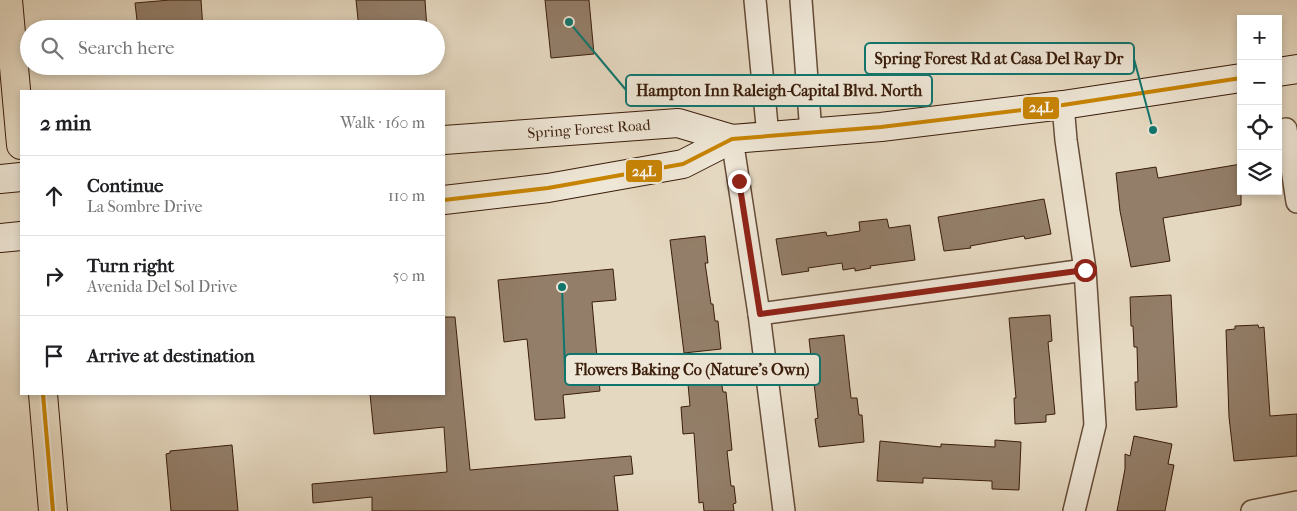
<!DOCTYPE html>
<meta charset="utf-8">
<style>
:root{--surface:#fff;--page:#f6f6f6;--text:#202124;--muted:#757577;--line:#e0e0e0}
body{margin:0;font-family:"IM FELL French Canon",serif;background:var(--page);color:var(--text)}
.controls{position:absolute;right:15px;top:15px;display:grid;overflow:hidden;border-radius:0px;box-shadow:0 2px 8px #0003}
.controls button{width:45px;height:45px;display:grid;place-items:center;padding:0;border:0;border-bottom:1px solid var(--line);background:var(--surface);color:var(--text);font:25px sans-serif}
.stop{position:absolute;width:15px;height:15px;margin:-11px;border:4px solid #8f2418;border-radius:50%;background:#fff}
.stop.end{background:#8f2418;border-color:#fff;box-shadow:0 1px 5px #0008}
.list{margin:0;padding:0;list-style:none}
h2{display:flex;justify-content:space-between;align-items:center;height:65px;margin:0;padding:0 20px;font-size:21px}
h2 small{font-size:16px;font-weight:400;color:var(--muted)}
.list li{display:grid;grid-template-columns:32px 1fr auto;gap:15px;align-items:center;box-sizing:border-box;height:80px;padding:0 20px;border-top:1px solid var(--line)}
.list b{display:block;font-size:19px;white-space:nowrap}
.list p{margin:0;font-size:16px;white-space:nowrap;color:var(--muted)}
.list em{font-size:16px;font-style:normal;color:var(--muted)}
.icon{flex:none;width:28px;height:28px;fill:none;stroke:currentColor;stroke-width:2;stroke-linecap:round;stroke-linejoin:round}
.map{position:relative;flex:none;width:1297px;height:511px;overflow:hidden}
.search{position:absolute;background:var(--surface);box-shadow:0 2px 8px #0003;left:20px;top:20px;width:425px;height:55px;display:flex;align-items:center;gap:12px;box-sizing:border-box;padding:0 18px;border-radius:28px;color:var(--muted);font-size:19px}
.panel{position:absolute;background:var(--surface);box-shadow:0 2px 8px #0003;left:20px;top:90px;width:425px;height:305px;border-radius:0px}
.map>svg:first-child{display:block}
.building{fill:#937e69;stroke:#3a1d0b}
.lines{fill:none;stroke-linecap:round;stroke-linejoin:round}
.street-casing{stroke:#654c38;stroke-width:24}
.secondary-casing{stroke:#3a1d0b;stroke-width:30}
.highway-casing{stroke:#3a1d0b;stroke-width:30}
.street{stroke:#eee6d6;stroke-width:21}
.secondary{stroke:#eee6d6;stroke-width:28}
.highway{stroke:#e5d8c0;stroke-width:28}
.bus-1-casing{stroke:#eee6d6;stroke-width:8}
.bus-1{stroke:#c88403;stroke-width:4}
.route{stroke:#8f2418;stroke-width:6}
.labels{text-anchor:middle;stroke-width:4.5;stroke-linejoin:round;paint-order:stroke}
.street-label{font-size:15px;fill:#3a1d0b;stroke:#eee6d6}
.leader{fill:none;stroke:#0f766e;stroke-width:2}
.callout-dot{fill:#0f766e;stroke:#eee6d6;stroke-width:2}
.callout{fill:#eee6d6;stroke:#0f766e;stroke-width:2}
.callout-label{font-size:16px;text-anchor:middle;font-weight:bold;fill:#3a1d0b}
.line-badge{stroke:#eee6d6;stroke-width:2}
.badge-label{font-size:14px;text-anchor:middle;font-weight:bold;fill:#fff}
</style>
<div class="map">
<svg width="1297" height="511" viewBox="0 0 1297 511">
<rect width="100%" height="100%" fill="#e5d8c0"/>
<filter id="stains"><feTurbulence type="fractalNoise" baseFrequency=".004" numOctaves="4"/><feColorMatrix values="0 0 0 0 .2 0 0 0 0 .09 0 0 0 0 .02 0 0 0 .5 -.17"/></filter>
<radialGradient id="worn" r=".72"><stop offset=".6" stop-color="#630" stop-opacity="0"/><stop offset="1" stop-color="#630" stop-opacity=".3"/></radialGradient>
<g class="building">
<polygon points="170,0 201,0 203,29 138,29 135,3"/>
<polygon points="356,0 425,0 427,29 359,29"/>
<polygon points="545,0 589,0 594,54 551,58"/>
<polygon points="1241,164 1241,205 1163,218 1170,261 1131,267 1120,211 1116,173 1156,167 1158,178"/>
<polygon points="1044,199 1051,234 1025,239 1024,236 970,246 971,248 944,251 938,217"/>
<polygon points="887,219 889,228 910,225 915,260 870,266 871,268 855,271 855,268 843,270 842,263 808,268 809,271 782,275 776,239 826,232 827,236 860,231 859,222"/>
<polygon points="705,236 708,263 705,263 711,304 713,304 715,321 718,321 721,349 684,353 670,240"/>
<polygon points="613,269 616,300 592,302 600,391 563,395 565,418 535,420 527,339 504,342 498,280"/>
<polygon points="1171,295 1177,407 1136,410 1135,382 1138,382 1137,347 1134,347 1133,326 1131,326 1130,297"/>
<polygon points="1050,315 1052,341 1048,342 1055,414 1046,415 1046,422 1015,424 1014,398 1016,398 1009,318"/>
<polygon points="444,317 455,317 470,470 631,456 633,474 614,476 618,511 372,511 372,497 313,503 312,484 447,472 444,427 374,434 370,394 444,394"/>
<polygon points="1258,325 1259,328 1264,327 1270,416 1297,414 1297,456 1234,461 1229,417 1226,330 1235,329 1235,326"/>
<polygon points="844,335 851,398 857,398 859,415 862,415 864,442 819,447 815,419 818,418 809,339"/>
<polygon points="721,380 723,392 726,392 732,450 727,451 731,486 734,486 736,503 733,504 734,511 704,511 703,502 699,503 694,433 683,434 681,407 690,406 688,384"/>
<polygon points="1134,436 1172,444 1168,464 1174,465 1165,511 1117,511 1125,469 1125,454 1130,456"/>
<polygon points="995,440 1021,442 1019,490 992,489 992,481 923,478 923,483 877,481 880,441 941,447 941,444 995,447"/>
<polygon points="232,445 238,511 171,511 166,454 170,453 170,451"/>
</g>
<g class="lines">
<g class="street-casing">
<g id="street">
<polyline points="755,0 768,136"/>
<polyline points="801,0 811,133"/>
<polyline points="1063,105 1066,140 1085,270 1095,425 1074,511"/>
<polyline points="1286,129 1297,202"/>
<polyline points="732,139 759,314 784,511"/>
<polyline points="759,314 1085,270"/>
<polyline points="1252,511 1297,502"/>
</g>
</g>
<g class="secondary-casing">
<g id="secondary">
<polyline points="1278,72 1297,69"/>
<polyline points="444,140 678,123 732,139"/>
<polyline points="0,179 21,177"/>
<polyline points="444,200 548,188 683,164 732,139 881,127 1063,105 1241,78"/>
<polyline points="0,238 21,236"/>
</g>
</g>
<g class="highway-casing">
<g id="highway">
<polyline points="8,0 21,145"/>
<polyline points="43,394 53,511"/>
</g>
</g>
<use href="#street" class="street"/>
<use href="#secondary" class="secondary"/>
<use href="#highway" class="highway"/>
<g class="bus-1-casing">
<g id="bus-1">
<polyline points="444,200 548,188 683,164 732,139 881,127 1063,105 1241,78"/>
<polyline points="43,394 53,511"/>
</g>
</g>
<use href="#bus-1" class="bus-1"/>
</g>
<g class="lines">
<polyline class="route" points="739,181 760,314 1085,270"/>
</g>
<g class="labels">
<g class="street-label">
<text transform="translate(589 129) rotate(-4)" y="5">Spring Forest Road</text>
</g>
</g>
<path class="leader" d="M1153 130L1134 59M569 22L626 90M562 287L565 370"/>
<g class="callout-dot">
<circle cx="1153" cy="130" r="5"/>
<circle cx="569" cy="22" r="5"/>
<circle cx="562" cy="287" r="5"/>
</g>
<g class="callout">
<rect x="865" y="43" width="269" height="31" rx="5"/>
<rect x="626" y="75" width="306" height="31" rx="5"/>
<rect x="565" y="354" width="255" height="31" rx="5"/>
</g>
<g class="callout-label">
<text x="999" y="64">Spring Forest Rd at Casa Del Ray Dr</text>
<text x="779" y="96">Hampton Inn Raleigh-Capital Blvd. North</text>
<text x="692" y="375">Flowers Baking Co (Nature’s Own)</text>
</g>
<g class="line-badge">
<rect x="1022" y="96" width="38" height="24" rx="5" fill="#c88403"/>
<rect x="625" y="159" width="38" height="24" rx="5" fill="#c88403"/>
</g>
<g class="badge-label">
<text x="1041" y="112">24L</text>
<text x="644" y="176">24L</text>
</g>
<rect width="100%" height="100%" filter="url(#stains)"/>
<rect width="100%" height="100%" fill="url(#worn)"/>
</svg>
<div class="controls">
<button>+</button>
<button>−</button>
<button><svg class="icon" aria-label="locate" viewBox="0 0 24 24"><circle cx="12" cy="12" r="6"/><path d="M12 2v4M12 18v4M2 12h4M18 12h4"/></svg></button>
<button><svg class="icon" aria-label="layers" viewBox="0 0 24 24"><path d="M12 4l9 5-9 5-9-5zM3 14l9 5 9-5"/></svg></button>
</div>
<div class="stop" style="left:1085px;top:270px"></div>
<div class="stop end" style="left:739px;top:181px"></div>
<div class="search"><svg class="icon" aria-label="search" viewBox="0 0 24 24"><circle cx="10" cy="10" r="6"/><path d="M15 15l6 6"/></svg>Search here</div>
<section class="panel">
<h2>2 min<small>Walk · 160 m</small></h2>
<ul class="list">
<li><svg class="icon" aria-label="ahead" viewBox="0 0 24 24"><path d="M12 20V5M6 11l6-6 6 6"/></svg><div><b>Continue</b><p>La Sombre Drive</p></div><em>110 m</em></li>
<li><svg class="icon" aria-label="right" viewBox="0 0 24 24"><path d="M7 20v-9h11M14 6l5 5-5 5"/></svg><div><b>Turn right</b><p>Avenida Del Sol Drive</p></div><em>50 m</em></li>
<li><svg class="icon" aria-label="arrive" viewBox="0 0 24 24"><path d="M6 21V4h12l-3 4 3 4H6"/></svg><div><b>Arrive at destination</b></div></li>
</ul>
</section>
</div>
